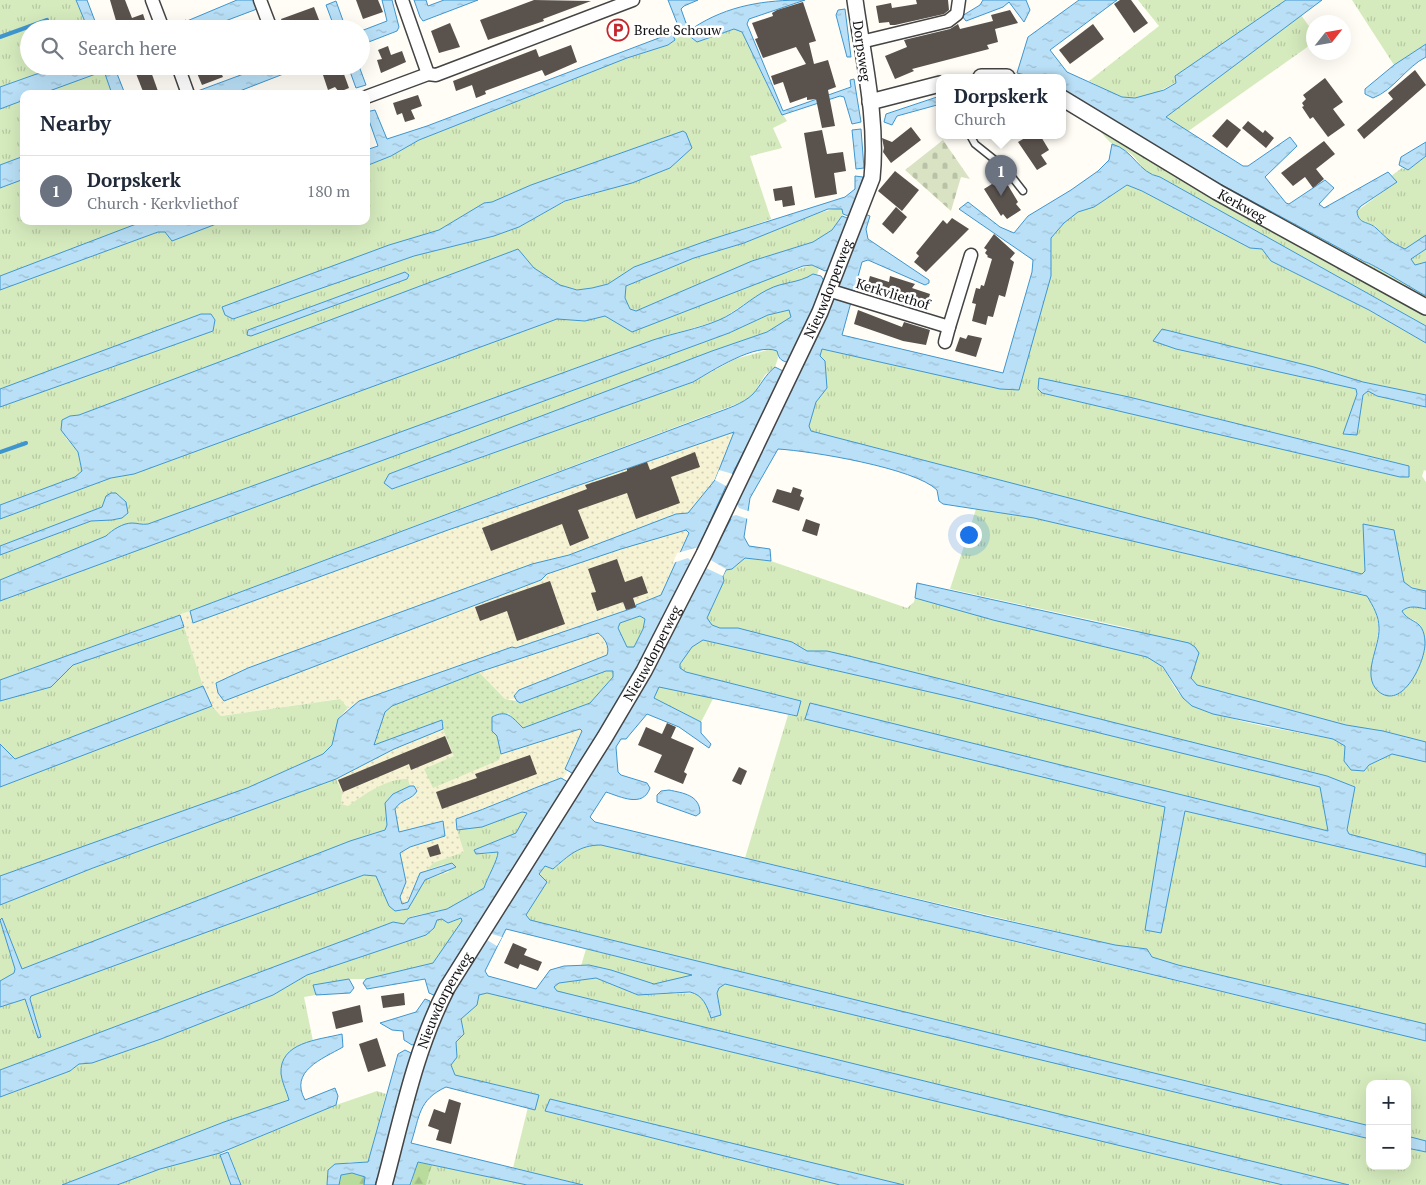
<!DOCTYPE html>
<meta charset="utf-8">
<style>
:root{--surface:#fff;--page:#f2f2f3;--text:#1f2937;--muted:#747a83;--line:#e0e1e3;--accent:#b45309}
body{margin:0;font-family:"PT Serif",serif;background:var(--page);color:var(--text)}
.controls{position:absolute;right:15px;bottom:15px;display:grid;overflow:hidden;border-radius:10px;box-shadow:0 5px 20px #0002}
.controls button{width:45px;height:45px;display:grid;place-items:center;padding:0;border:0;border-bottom:1px solid var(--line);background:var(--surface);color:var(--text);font:25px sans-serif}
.compass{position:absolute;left:1306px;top:15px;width:45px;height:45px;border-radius:50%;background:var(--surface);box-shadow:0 5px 20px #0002;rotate:59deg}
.you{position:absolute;left:968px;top:534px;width:18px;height:18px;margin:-12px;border:4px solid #fff;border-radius:50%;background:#1a73e8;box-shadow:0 0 0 8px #1a73e833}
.badge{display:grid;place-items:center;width:32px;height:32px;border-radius:50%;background:var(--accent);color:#fff;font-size:16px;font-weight:700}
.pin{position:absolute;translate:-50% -41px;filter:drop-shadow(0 1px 2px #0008)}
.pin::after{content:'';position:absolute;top:26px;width:18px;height:15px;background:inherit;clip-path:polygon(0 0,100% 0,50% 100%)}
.popup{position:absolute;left:936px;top:74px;width:130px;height:65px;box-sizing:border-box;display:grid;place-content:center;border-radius:10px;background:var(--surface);filter:drop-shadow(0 1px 4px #0005);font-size:16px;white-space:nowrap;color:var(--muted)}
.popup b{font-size:19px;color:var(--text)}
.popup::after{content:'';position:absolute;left:50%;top:100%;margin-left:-10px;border:10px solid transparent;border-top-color:var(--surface)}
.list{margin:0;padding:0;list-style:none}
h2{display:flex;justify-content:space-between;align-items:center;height:65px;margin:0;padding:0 20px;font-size:21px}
h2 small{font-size:16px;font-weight:400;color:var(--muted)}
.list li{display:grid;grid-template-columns:32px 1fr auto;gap:15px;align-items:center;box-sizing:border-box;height:70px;padding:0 20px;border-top:1px solid var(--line)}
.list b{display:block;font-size:19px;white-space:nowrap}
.list p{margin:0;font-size:16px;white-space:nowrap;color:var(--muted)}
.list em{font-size:16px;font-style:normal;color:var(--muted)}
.icon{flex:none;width:28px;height:28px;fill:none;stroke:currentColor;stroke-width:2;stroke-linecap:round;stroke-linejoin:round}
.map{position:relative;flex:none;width:1426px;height:1185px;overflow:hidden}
.search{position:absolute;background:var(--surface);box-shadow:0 5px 20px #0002;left:20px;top:20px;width:350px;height:55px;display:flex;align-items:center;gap:12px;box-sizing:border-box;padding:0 18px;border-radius:28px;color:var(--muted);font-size:19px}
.panel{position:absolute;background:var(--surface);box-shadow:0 5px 20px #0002;left:20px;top:90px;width:350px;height:135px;border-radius:10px}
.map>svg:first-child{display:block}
.farmland{fill:url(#farmland-dots)}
.grass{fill:url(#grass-tufts);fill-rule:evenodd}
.forest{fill:url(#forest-firs)}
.cemetery{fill:url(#cemetery-stones)}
.park{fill:url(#park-dots)}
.water{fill:url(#water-ripples);stroke:#3f96cf;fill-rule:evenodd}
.pier{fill:#fffdf5}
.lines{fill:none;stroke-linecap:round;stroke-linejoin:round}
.stream{stroke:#3f96cf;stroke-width:4}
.building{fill:#5a524d}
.service-casing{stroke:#444;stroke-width:9}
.minor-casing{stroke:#444;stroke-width:15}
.tertiary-casing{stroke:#444;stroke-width:18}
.service{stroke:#fff;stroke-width:6}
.minor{stroke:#fff;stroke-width:12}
.tertiary{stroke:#fff;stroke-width:15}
.labels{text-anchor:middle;stroke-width:5;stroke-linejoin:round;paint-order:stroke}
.poi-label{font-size:14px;fill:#111;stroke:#fff;text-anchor:start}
.street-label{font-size:14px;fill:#111;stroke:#fff}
</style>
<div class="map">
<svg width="1426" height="1185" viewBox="0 0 1426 1185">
<defs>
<pattern id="farmland-dots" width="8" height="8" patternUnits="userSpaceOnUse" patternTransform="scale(1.25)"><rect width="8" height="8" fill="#f6f3d4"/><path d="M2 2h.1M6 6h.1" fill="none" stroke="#d2cfb5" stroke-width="1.8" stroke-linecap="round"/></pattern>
<pattern id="grass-tufts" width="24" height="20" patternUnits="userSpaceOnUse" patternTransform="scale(1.25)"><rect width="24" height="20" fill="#d5ebbd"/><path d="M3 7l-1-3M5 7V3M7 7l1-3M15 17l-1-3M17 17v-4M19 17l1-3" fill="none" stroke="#b6c8a1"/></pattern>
<pattern id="forest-firs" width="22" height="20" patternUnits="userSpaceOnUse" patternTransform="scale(1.25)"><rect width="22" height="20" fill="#b9dc9c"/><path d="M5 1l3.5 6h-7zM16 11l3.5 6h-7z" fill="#9ebc85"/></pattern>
<pattern id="cemetery-stones" width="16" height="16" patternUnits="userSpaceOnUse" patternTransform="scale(1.25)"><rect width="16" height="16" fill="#d9e3c4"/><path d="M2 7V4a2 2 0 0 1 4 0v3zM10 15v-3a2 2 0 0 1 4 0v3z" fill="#b9c2a7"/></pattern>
<pattern id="park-dots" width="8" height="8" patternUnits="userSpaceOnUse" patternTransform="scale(1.25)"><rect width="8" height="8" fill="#d5ebbd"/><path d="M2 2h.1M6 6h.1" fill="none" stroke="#b6c8a1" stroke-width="1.8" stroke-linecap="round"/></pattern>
<pattern id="water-ripples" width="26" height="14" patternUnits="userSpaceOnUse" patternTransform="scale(1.25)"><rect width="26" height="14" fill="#b9e0f7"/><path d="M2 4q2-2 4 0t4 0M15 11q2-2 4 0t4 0" fill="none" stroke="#9ebfd3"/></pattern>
</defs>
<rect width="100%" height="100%" fill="#fffdf5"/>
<g class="farmland">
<polygon points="748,418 660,604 360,711 348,708 339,699 221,716 212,706 203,686 180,615 190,611 208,610"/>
<polygon points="598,633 603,637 609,651 608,655 515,699 505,699 479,672"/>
<polygon points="601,715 555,792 468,856 408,907 398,907 360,855 324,771 437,727"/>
</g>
<g class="grass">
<polygon points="0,0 76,0 88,29 29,29 29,66 59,66 0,87"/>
<path d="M1138 0H1286L1175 76 1176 82C1162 91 1139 101 1122 97 1111 95 1099 86 1089 81L1159 26Z"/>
<polygon points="1352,0 1426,0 1426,44 1394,65"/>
<polygon points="1301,15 1311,29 1313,41 1306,48 1187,132 1167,119 1166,117"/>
<path d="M734 29 742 32 776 104 787 121 773 128 782 148 750 156 771 219 634 267 608 284 592 288 577 290 560 285 534 268 518 249 79 415 70 416 62 420 66 438 78 452 82 471 75 477 0 505V407L213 331 215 320 211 314H201L0 389V290L158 232H165L172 241 224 221H366V166L391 156 419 140 627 58 668 45 674 35 672 33H675L677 38 685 34 697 42ZM683 131 686 133 692 148 670 168 583 197 566 201 519 227 494 236 414 256 233 319 225 315 223 307 389 245 439 230 484 203 492 202 531 185ZM405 272 409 275 407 279 251 336 248 330Z"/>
<polygon points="104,71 112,94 41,94"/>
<path d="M1078 99 1224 186 1365 262C1370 262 1416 291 1426 296V326L1160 177C1142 174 1143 165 1131 154 1125 149 1116 147 1111 143 1098 131 1088 113 1078 99Z"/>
<polygon points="24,100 24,156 0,165 0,109"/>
<polygon points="1426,156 1426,235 1405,250 1387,241 1375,226 1361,221 1357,217 1357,211 1396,182 1391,176 1402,168 1408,170"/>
<polygon points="24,179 24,221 144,221 0,276 0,188"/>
<path d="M1128 185 1142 191 1250 248 1262 249 1271 261 1369 310 1426 343V395L1363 382 1314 367 1162 329 1154 341 1176 349 1356 389 1357 394 1343 434 1357 435 1363 395 1368 391 1377 396 1426 407V471L1424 470 1422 476 1426 482V591L1412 588 1404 582 1401 571 1363 524 1365 571 1362 574 811 431 809 426 816 402 827 388 820 357 822 349 1000 389C1028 336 1055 301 1051 238L1064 223 1078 212 1094 207ZM1039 379 1129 397 1409 466 1408 476 1400 477 1042 393Z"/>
<polygon points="837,208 842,209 843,214 832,230 813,242 752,261 636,311 630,309 625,298 626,286 694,258 744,243 819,213"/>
<polygon points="1426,249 1426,262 1415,265 1411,259"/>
<polygon points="812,265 819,269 817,275 813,274 802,281 755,297 720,320 653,340 148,524 112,530 106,536 0,580 0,555 91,521 112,520 106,496 102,507 0,546 0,519 111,478 134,474 557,319 585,321 605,316 632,331 766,279"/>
<polygon points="790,310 791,318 767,332 712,351 389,474 384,483 393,489 693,382 735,359 771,349 777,351 778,358 775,367 765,375 754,393 747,400 190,611 0,680 0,601 729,333 768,315"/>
<path d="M976 509 1034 518 1367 596C1391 632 1369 645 1372 680L1416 621 1404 616 1402 611C1409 605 1417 607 1426 609V742L1383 731 1346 725 1197 685 1191 678 1199 653 1128 628 950 589Z"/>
<path d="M745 558 771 561 907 608 914 602 915 598 993 620 1147 657C1172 668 1168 686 1185 699 1216 721 1293 731 1333 739L1345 746 1344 761 1364 771 1369 765 1392 754 1426 762V854L1349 834 1347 830 1355 787 1327 776 827 651H807L792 642 738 628H721L712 625 707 618 724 581 723 576 726 569H732Z"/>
<polygon points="640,616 645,619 643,629 634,647 627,647 618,628 620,623"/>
<polygon points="184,627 203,686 15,759 0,744 0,701 51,687 73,665"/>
<polygon points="703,640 969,701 1320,787 1328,831 810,703 805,719 1165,807 1145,930 1161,933 1185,811 1426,867 1426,1024 1178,965 1152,957 1147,949 1115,945 745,858 788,715 797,716 801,701 686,672 680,668 680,664 692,647"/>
<polygon points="659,686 714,697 701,722 654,698"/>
<polygon points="340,699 348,708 338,719 332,745 323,754 247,788 0,876 0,787 212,706 221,716"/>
<path d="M336 779 342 792 341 804 348 806C365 794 387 778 408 779L410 786 393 794 385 803 387 825 385 830 350 841 22 969 20 967 0 919V905L93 868Z"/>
<path d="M522 812H527L516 833 474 850 485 854 498 852C498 860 487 877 484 888L447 909 409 917 404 925 393 922 0 1070V1007L25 999 38 1038 41 1037 30 999 31 996 364 875 376 876 389 906 402 911 425 880 449 872 444 864 427 870 433 863 464 852 457 830 471 828Z"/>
<polygon points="589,845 601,845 679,861 1426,1041 1426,1141 1407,1136 1407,1084 1370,1084 1370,1126 529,920 525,916 539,873 545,866 553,869 577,849"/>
<path d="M461 918 463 921 433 963 366 979H349L313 985 316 995 304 997 313 1041C275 1052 277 1067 290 1100L224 1122 62 1185H0V1097L70 1071 79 1064 92 1063 161 1039 273 995 307 975 426 935 436 920 442 919 448 923Z"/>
<polygon points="0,920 15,969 14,973 0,981"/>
<polygon points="586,949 693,975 654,985 611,970 581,966"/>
<polygon points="596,978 638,995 696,993 721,1015 717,993 719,988 725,984 1370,1139 1370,1166 1407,1166 1407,1148 1426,1152 1426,1185 1349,1185 1331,1181 557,991 554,987 559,983"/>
<polygon points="487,993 1283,1185 904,1185 550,1099 545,1111 840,1185 583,1185 513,1168 528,1107 539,1095 455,1075 451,1065 457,1057 456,1042 464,1034 461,1019 464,1014 477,1005 479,995"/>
<polygon points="377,1091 386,1094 368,1162 350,1162 328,1170 327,1185 241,1185 228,1150 336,1105"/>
<polygon points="220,1153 231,1185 117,1185 160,1169"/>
<polygon points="432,1165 527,1185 426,1185"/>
</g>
<g class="forest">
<polygon points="417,1162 432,1165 426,1185 411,1185"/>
<polygon points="352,1173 365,1177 364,1185 339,1185 341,1175"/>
</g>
<polygon class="cemetery" points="943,140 970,179 961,177 951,211 905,170"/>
<polygon class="park" points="606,671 613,671 613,677 590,703 523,728 508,713 497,736 501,754 499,760 433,788 424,769 454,756 443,729 442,720 373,746 385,712 392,706 479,672 505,699 517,701"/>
<g class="water">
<polygon points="76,0 87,0 98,29 88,29"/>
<polygon points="237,0 254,0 257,9 204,29 173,29 171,25 186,20 187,21"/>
<polygon points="382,0 392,0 399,27 397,31 361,45 361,31 387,21"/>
<polygon points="414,0 426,0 428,6 444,0 478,0 423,21 420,17"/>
<path d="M668 0H698L684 6 681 9 686 23 693 28C728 5 765 0 805 0L749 19 747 24 783 111 851 87 850 80 854 79 861 122 852 124 844 97 840 96 782 115 742 32 734 29 697 42 679 28Z"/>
<polygon points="983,0 1026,0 1030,10 1024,22 1009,2 1003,7 966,21 962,16 980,5"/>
<path d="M1079 0H1117L1050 50 1067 72 1122 97 1135 98 1164 90 1176 83 1175 76 1286 0H1322L1166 117 1243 166H1248L1290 137 1297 146 1265 177 1286 203 1289 204 1325 180 1334 188 1319 204 1324 208 1388 172 1397 182 1361 206 1357 211C1358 225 1369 221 1376 228 1389 240 1388 241 1405 249L1426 235V249L1411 259 1415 265 1426 262V296C1416 291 1370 262 1365 262L1224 186 1062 92V77H1033L1017 73 1028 37Z"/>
<polygon points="336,1 346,29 335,29 326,5"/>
<polygon points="845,9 851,57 847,57 836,15 838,10"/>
<polygon points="672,33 675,40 668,45 627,58 419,140 391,156 366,166 366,150 378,146 366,112 375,110 387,139 427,126"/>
<path d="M1426 44V57C1406 67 1394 90 1373 98L1365 94V89L1394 65Z"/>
<polygon points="59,66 114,66 125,94 112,94 104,71 41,94 24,94 24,100 0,109 0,87"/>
<polygon points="265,66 304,66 232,94 195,92"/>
<polygon points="348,66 359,66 366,85 356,88"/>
<polygon points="940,96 940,104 937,105 897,116 892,125 884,122 886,114"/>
<polygon points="861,129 864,168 856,169 852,130"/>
<polygon points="683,131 686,133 692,148 670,168 632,183 565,201 519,227 494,236 414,256 233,319 225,315 222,307 389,245 439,230 484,203 492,202 531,185"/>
<polygon points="1426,142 1426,156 1408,170 1399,165 1401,157"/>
<path d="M1112 144C1134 150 1138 173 1160 177L1426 326V343L1369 310 1271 261 1262 249 1250 248 1142 191 1127 185 1094 207 1078 212 1064 223 1051 238V276L1019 390 1000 389 822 349 820 356 825 361 827 388 816 402 809 426 811 431 1362 574 1365 571 1363 524 1394 530 1404 582 1412 588 1426 591V609C1417 607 1409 605 1402 611 1409 624 1424 618 1425 642 1426 661 1402 712 1378 691 1361 675 1380 647 1379 628 1379 616 1373 606 1367 596L1034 518 943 504 939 501 937 490C915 468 811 451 778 449L750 498 744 537 749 546 770 549 771 561 745 558 732 569 726 570 723 576 724 581 707 618 712 625 720 628H738L792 642 807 651H827L853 657 1327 776 1355 787 1347 830 1349 834 1426 854V867L1185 811 1161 933 1145 930 1165 807 805 719 810 703 1328 831 1320 787 969 701 703 640 692 647 680 664V668L686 672 801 701 797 716 659 687 654 698 701 722V733L711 744 709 748 679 727 647 714 626 739H621L616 747 618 772 621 775 647 783 650 788C643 808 621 797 606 792L590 817 595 822 990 917 1115 945 1147 949 1152 957 1178 965 1426 1024V1041L1014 941 601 845C579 845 568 856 553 869L545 866 539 874 547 882 526 915 530 920 1370 1126V1139L725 984 719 988 717 993 721 1015 711 1018C707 1006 703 995 690 992L638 995 596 978 559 983 554 987 557 991 1349 1185H1283L487 993 479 995 477 1005 461 1019 464 1034 456 1042 457 1057 451 1065 455 1075 539 1095 535 1110 446 1087C418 1100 420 1116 411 1143L583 1185H527L418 1162 410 1185H391L413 1097 443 1004 686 602 731 519 729 517 838 283 865 214 870 216 866 229 868 239 929 280V283L925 285 868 260 862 262 842 335 1003 373 1032 272 1033 260 959 209 968 202 1000 227 1014 233 1028 216 1071 190 1098 171 1109 160ZM506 929 692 975 654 984 611 970 589 965 564 966 550 970 536 989 488 976 485 971Z"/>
<polygon points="24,156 24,179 0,188 0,165"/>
<polygon points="855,176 863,177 851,217 843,214 842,209 828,209 744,243 694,258 626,286 625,298 630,309 636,311 752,261 813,242 832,230 842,216 850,219 829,269 825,271 812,265 803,266 632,332 605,316 585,321 557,319 134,474 111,478 0,519 0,505 75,477 82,471 78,452 61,430 62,420 70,416 79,415 518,249 534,268 560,285 577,290 592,288 608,284 634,267 709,240 845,197 855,189"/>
<path d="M144 221H176C182 225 215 221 224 221L172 241 165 232H158L0 290V276Z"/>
<polygon points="405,272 409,275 407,279 251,336 247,335 248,330"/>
<path d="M813 274 821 276 824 281 790 363C782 361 779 360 777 351 756 342 712 371 693 382L392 489 384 483 389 474 712 351 767 332 791 317 789 310 768 315 729 333 0 601V580L106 536C112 530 123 523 132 523 138 523 141 525 148 524L653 340C674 333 698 329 719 320 736 313 751 298 767 290 784 281 797 284 813 274Z"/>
<polygon points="201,314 211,314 215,320 213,331 0,407 0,389"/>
<polygon points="1162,329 1314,367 1363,382 1426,395 1426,407 1377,396 1368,391 1363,395 1357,435 1343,434 1357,394 1356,389 1176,349 1153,341"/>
<path d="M775 367 785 372 726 486 692 562 635 673 576 772 572 773 565 769 582 731 580 729 501 754 497 736 492 731V717C507 709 512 717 523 728L590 703 613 677V671H606L520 703 517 701 514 696 519 690 607 655C610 647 605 638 598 633L479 672 392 706 385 712 374 745 442 720 443 729 394 749 336 779 93 868 0 905V876L247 788 323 754 332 745 338 719 359 701 512 647 516 648 636 607V605L661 595 689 533 686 530 621 549 547 574 541 580 224 701 218 693 216 683 248 668 532 564 569 555 676 514 688 513 715 480 734 432 448 530 193 623 190 611 713 414C726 409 743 404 753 394 761 385 765 375 775 367ZM640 616 645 619 643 629 634 647H627L618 628 620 623Z"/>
<polygon points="1039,378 1129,397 1409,466 1409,477 1400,477 1042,393 1038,389"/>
<polygon points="111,493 116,493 126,502 128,513 122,518 112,520 91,521 0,555 0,546 102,507 106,496"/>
<polygon points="917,583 1189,643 1195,647 1199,653 1191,678 1197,685 1346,725 1383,731 1426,742 1426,762 1392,754 1369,765 1364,771 1351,770 1344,761 1345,746 1333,739 1213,714 1192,706 1183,698 1163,667 1147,657 993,620 915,598"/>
<polygon points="180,615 184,627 73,665 51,687 0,701 0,680"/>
<polygon points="203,686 212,706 0,787 0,744 15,759"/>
<path d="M561 778 568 782 541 826 538 827 523 852 522 859 436 996 429 993 425 979 367 989 363 983 366 979 433 963 462 921 461 918 448 923 442 919 437 920 434 928 426 935 307 975 273 995 161 1039 92 1063 79 1064 70 1071 0 1097V1070L393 922 404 924 409 918 447 909 484 888C487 878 498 860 498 852L476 854 474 850 516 833 527 813 522 812 482 827 457 830 456 819C492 807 525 791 561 778Z"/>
<path d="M410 786H414L417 791C412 800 401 799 395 809L399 832 443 821 445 836 410 847 400 853 406 882 400 897 402 904 408 902 420 873 452 863 456 867 425 880 408 909 395 911 389 906 376 876 364 875 31 996 30 999 41 1037 38 1038 25 999 0 1007V981L14 973 15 969 0 920 2 918 22 969 350 841 385 830 387 825 385 803 393 794Z"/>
<path d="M669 790C683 793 700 795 700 813L696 816 657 802V795L661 791Z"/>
<polygon points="349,979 354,988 350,993 316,995 313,985"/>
<polygon points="425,999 430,1001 430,1004 415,1044 412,1045 404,1040 403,1031 392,1030 380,1023 416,1012"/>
<path d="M342 1034 343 1047C322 1059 289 1071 305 1100L335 1088 338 1096 336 1105 220 1153 160 1169 117 1185H62L224 1122 289 1100C287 1092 282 1083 281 1074 279 1042 318 1040 342 1034Z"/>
<polygon points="405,1050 413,1054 381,1175 377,1178 375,1185 364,1185 365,1177 352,1173 341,1175 339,1185 327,1185 328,1170 335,1164 368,1162 398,1054"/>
<polygon points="550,1099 904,1185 840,1185 545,1111"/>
<polygon points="1407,1136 1426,1141 1426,1152 1407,1148"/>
<polygon points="228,1152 241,1185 231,1185 220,1155"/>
</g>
<g class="pier">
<polygon points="719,470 733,474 726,486 715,480"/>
<polygon points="736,503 739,508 751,512 748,519 736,515 729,517"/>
<polygon points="699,547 692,562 688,558 673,563 677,553"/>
<polygon points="709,559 726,569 723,576 706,568 704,569"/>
<polygon points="489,930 492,934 502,937 497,946 487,940 483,940"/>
</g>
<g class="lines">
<g class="stream">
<polyline points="0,37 47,20"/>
<polyline points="0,452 26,443"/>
</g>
</g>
<g class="building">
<polygon points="110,0 125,0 132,18 143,14 148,29 108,29 117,24"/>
<polygon points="356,0 378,0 383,12 363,19"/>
<polygon points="534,0 591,1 543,19 544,21 488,40 480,20"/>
<polygon points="916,0 948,0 949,10 944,14 895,25 890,25 889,22 879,23 876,6 891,3 892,8 917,4"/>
<polygon points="1120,0 1131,0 1148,23 1134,33 1114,4"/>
<polygon points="803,2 816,41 809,43 814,64 828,60 836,87 828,90 835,126 822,128 816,99 807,100 807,97 790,103 783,82 774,85 771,76 806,64 796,47 763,58 755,39 758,38 752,23 773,16 772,13 777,10"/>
<polygon points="314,7 321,25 312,29 285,29 281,19"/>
<polygon points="1010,10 1018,23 995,29 998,42 987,45 989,49 912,69 914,71 895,79 885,56 907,47 904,40 950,29 958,24 960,29 993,21 991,15"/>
<polygon points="450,23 460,47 439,53 431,31"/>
<polygon points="1093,24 1104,39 1070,64 1059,50"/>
<polygon points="571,45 577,62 545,76 542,70 485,91 486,94 476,98 472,85 456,91 453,81 536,49 539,57"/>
<polygon points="388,46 391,55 402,51 406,62 381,73 377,60 382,59 378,50"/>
<polygon points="133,66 149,66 159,94 144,94"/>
<polygon points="194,66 218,66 223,77 202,85"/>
<polygon points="338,66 341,66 349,88 339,92 335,87 328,90 322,72"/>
<polygon points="1415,70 1426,85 1364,139 1357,130 1393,99 1388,93"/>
<polygon points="1325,78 1343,102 1333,109 1345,125 1328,137 1313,117 1310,119 1302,107 1304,106 1302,103 1306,99 1303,95"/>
<polygon points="418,95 422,106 411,110 415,119 405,122 402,113 397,115 393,103"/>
<polygon points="1227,119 1241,130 1227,148 1212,136"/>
<polygon points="1248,121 1263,133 1265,130 1274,138 1266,148 1242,128"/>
<polygon points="911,127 921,140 891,163 883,152 884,148 882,138 892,142"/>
<polygon points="822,130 827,154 843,152 846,171 834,173 837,194 815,198 804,133"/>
<polygon points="1030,135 1040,135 1049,150 1041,155 1047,164 1037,170 1018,142"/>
<polygon points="1324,141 1335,154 1316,169 1324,179 1313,188 1305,177 1293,186 1281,173"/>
<polygon points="895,171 919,190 902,211 878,191"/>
<polygon points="1003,177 1018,202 1016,204 1021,210 1007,219 1003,214 1001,216 984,189"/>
<polygon points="792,186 795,205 783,207 782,200 775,201 773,189"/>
<polygon points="896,207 907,217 893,234 882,224"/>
<polygon points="952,218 969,229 926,272 914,262 919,256 916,253 943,220 947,224"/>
<polygon points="994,234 1015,253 1010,259 1014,262 1005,297 999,295 993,317 988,316 986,325 972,321 976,304 972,303 976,288 980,289 981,285 984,286 992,259 987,257 988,256 985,253 987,250 984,248"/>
<polygon points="870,276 889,282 890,276 915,284 912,288 930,294 926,307 866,290"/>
<polygon points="858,310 902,327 904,322 930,330 926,345 903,341 854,324"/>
<polygon points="968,335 982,338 976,357 955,351 960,337 966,339"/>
<polygon points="695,452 700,467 671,477 680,503 636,519 627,493 578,510 589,538 570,546 562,524 491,551 482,528 587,489 585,485 627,471 627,469 647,462 650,470"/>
<polygon points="793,487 802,490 800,496 804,498 799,511 772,502 777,489 791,493"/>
<polygon points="806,519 820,524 817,536 802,531"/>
<polygon points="617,559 625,582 642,576 648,593 633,598 636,607 626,610 623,602 597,611 591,593 596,592 588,569"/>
<polygon points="550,581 565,624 517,641 507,611 480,621 475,607"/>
<polygon points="667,723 676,727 671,738 694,748 684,772 687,774 683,784 654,772 662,755 638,745 646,727 662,734"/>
<polygon points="445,736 452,753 411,770 409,764 343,792 338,780"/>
<polygon points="530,755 537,774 442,809 436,792 477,778 475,774"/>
<polygon points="739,767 747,771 741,785 732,781"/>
<polygon points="438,844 441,854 430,857 427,848"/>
<polygon points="513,943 527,949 524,955 542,962 538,971 520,964 518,969 504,963"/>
<polygon points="404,993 405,1005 383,1008 381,996"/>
<polygon points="360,1005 363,1022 336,1029 332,1012"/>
<polygon points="377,1038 386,1066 368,1072 359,1044"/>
<polygon points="449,1099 461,1103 451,1144 436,1140 439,1130 428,1126 434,1109 445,1113"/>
</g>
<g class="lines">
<g class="service-casing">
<polyline id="service" points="970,135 975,144 1005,168 1023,191"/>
</g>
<g class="minor-casing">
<g id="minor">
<polyline points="152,0 163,29"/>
<polyline points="260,0 271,29"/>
<polyline points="402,0 428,74"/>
<polyline points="861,42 948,21 957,14 959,0"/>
<polyline points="178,66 188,94"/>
<polyline points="366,97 428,74 436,75 633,0"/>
<polyline points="828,290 949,327 971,255"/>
<polyline points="945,342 949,327"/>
</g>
</g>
<g class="tertiary-casing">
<g id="tertiary">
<polyline points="981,77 1007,77"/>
<path id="s1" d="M1062 98 1217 192 1426 307"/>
<polyline points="870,102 940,84"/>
<path id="s2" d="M384 1185C402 1118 415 1050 447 988L605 737 644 671 704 554 820 312 872 178C878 119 863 58 855 0"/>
</g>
</g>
<use href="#service" class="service"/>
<use href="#minor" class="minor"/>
<use href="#tertiary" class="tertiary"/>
</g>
<defs>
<g id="parking-ring" transform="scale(1.125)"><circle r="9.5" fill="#fff" stroke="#c4262e" stroke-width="1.5"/><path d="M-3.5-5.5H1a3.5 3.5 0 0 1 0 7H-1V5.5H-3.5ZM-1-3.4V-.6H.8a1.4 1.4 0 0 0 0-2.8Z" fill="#c4262e"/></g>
</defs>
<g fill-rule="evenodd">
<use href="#parking-ring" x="618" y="30"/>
</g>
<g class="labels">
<g class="poi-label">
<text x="634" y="35">Brede Schouw</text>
</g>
<g class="street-label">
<text transform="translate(862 51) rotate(82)" y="5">Dorpsweg</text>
<text dy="5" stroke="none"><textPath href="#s1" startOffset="210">Kerkweg</textPath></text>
<text dy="5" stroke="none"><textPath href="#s2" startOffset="1005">Nieuwdorperweg</textPath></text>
<text transform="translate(893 294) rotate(17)" y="5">Kerkvliethof</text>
<text dy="5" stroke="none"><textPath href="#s2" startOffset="600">Nieuwdorperweg</textPath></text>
<text dy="5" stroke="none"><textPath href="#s2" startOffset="195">Nieuwdorperweg</textPath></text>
</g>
</g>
</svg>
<div class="controls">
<button>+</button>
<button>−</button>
</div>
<svg class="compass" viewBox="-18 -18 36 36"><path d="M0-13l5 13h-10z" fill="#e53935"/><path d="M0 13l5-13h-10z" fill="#747a83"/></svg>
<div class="you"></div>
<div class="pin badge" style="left:1001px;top:196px;background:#6b7280">1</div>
<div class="popup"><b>Dorpskerk</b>Church</div>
<div class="search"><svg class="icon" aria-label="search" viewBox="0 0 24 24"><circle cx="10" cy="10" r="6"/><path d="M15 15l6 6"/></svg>Search here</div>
<section class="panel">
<h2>Nearby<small></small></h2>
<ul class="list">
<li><span class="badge" style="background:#6b7280">1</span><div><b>Dorpskerk</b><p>Church · Kerkvliethof</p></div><em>180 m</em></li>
</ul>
</section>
</div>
